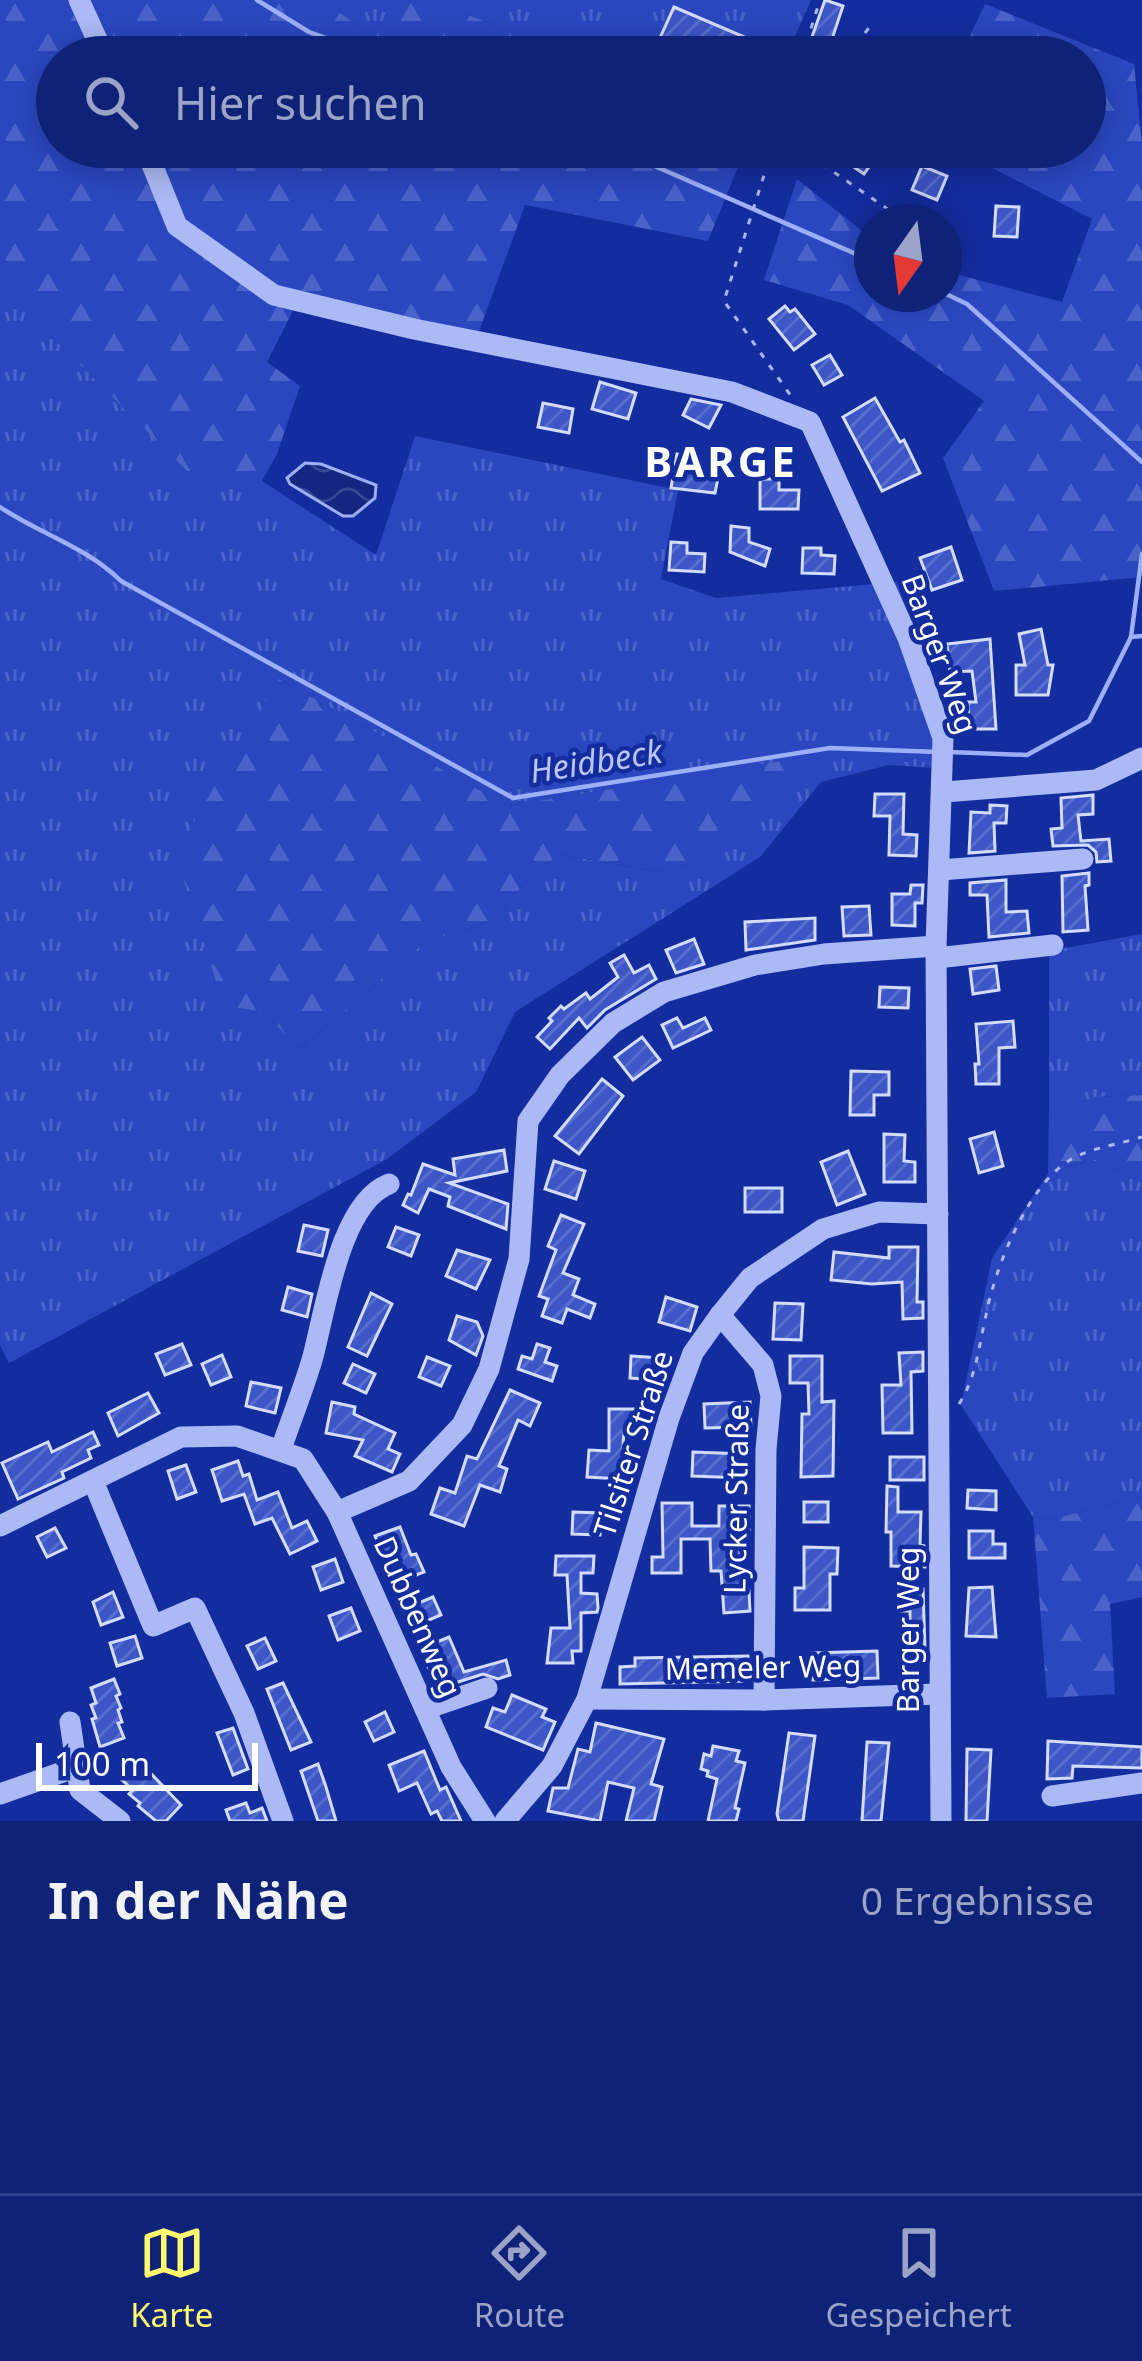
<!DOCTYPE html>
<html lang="de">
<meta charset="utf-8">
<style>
:root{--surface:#0e2277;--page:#1c2f7f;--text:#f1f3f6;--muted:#9ba4c6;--line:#2e3f89;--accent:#fffa6e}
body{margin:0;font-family:"Noto Sans",sans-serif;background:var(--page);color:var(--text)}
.compass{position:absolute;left:854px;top:204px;width:108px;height:108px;border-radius:50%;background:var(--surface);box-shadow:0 6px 30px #0003;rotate:194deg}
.scale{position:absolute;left:36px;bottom:30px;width:222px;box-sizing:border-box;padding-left:12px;border:6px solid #fff;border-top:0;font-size:33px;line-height:42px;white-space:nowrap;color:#fff;-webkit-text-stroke:9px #132d9f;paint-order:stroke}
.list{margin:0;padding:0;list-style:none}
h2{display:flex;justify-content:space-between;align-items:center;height:156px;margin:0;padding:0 48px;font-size:51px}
h2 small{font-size:39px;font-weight:400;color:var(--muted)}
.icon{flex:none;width:66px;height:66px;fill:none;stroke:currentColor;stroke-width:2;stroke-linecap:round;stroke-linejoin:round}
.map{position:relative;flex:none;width:1142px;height:1821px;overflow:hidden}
.search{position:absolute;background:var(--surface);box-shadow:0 6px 30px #0003;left:36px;right:36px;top:36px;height:132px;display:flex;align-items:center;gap:30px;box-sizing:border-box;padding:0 42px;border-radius:66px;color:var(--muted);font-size:45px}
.sheet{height:372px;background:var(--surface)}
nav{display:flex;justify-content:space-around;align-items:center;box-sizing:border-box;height:168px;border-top:3px solid var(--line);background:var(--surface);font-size:33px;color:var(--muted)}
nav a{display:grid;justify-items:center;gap:6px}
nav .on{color:var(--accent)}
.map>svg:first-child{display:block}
.grass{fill:url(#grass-tufts);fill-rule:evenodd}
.forest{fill:url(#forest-firs)}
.water{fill:url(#water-waves);stroke:#9db0f7;stroke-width:3}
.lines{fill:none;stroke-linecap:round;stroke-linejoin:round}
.stream{stroke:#9db0f7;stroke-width:4.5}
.building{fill:url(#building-hatch);stroke:#d4dcfe;stroke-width:3}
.path{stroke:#abb9f4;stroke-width:3;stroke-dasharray:6 9;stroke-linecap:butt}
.minor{stroke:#abb9f4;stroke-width:21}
.labels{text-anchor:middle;stroke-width:9;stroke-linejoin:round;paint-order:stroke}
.street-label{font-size:30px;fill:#fff;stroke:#132d9f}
.water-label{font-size:33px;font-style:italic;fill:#b8c5fa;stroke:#132d9f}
.district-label{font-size:42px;font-weight:bold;letter-spacing:3px;fill:#fff;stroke:#132d9f}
</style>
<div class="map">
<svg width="1142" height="1821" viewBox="0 0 1142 1821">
<defs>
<pattern id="grass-tufts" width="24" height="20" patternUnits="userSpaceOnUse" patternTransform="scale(3)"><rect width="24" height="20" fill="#2a47bf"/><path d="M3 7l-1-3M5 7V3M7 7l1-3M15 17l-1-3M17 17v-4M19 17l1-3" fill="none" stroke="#4a63c9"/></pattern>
<pattern id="forest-firs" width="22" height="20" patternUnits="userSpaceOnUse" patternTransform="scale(3)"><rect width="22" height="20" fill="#2a47bf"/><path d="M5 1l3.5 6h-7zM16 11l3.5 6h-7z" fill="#4a63c9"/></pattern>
<pattern id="water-waves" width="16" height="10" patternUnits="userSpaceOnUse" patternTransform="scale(3)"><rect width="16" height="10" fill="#132680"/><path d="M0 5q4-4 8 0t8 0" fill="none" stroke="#364793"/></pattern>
<pattern id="building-hatch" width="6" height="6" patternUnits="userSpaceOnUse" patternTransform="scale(3)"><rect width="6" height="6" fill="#3c56c6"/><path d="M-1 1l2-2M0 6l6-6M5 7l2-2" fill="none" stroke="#596fcf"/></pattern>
</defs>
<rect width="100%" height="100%" fill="#132d9f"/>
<g class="grass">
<polygon points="321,0 411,0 370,33"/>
<polygon points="431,0 811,0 786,57 574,57"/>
<path d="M0 285 197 481H262L376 555 415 436 678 490 661 579 716 598 897 582 951 745 952 769 889 765 821 782 760 857 515 1012 476 1092 387 1159 9 1363 0 1345ZM279 679 508 806 811 757 814 779 690 864 659 872 559 854 521 887 494 921 426 941 300 1049 262 1011Z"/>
<polygon points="1142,934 1142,1095 1097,1097 1049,1113 1049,951"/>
<polygon points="1094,1159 1142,1182 1142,1497 1048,1520 1033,1517 961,1405 992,1258 1048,1174"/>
</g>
<g class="forest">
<polygon points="0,0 321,0 370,33 411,0 431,0 574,57 57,57 57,147 746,147 708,241 525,205 478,334 299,299 267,362 300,386 277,454 262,481 197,481 0,285"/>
<polygon points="985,4 1134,64 1142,144 1142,577 994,591 943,458 984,401 848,305 764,280 797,179 872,239 872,294 944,294 944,271 1062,302 1092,219 951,147 1085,147 1085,57 960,57"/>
<polygon points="279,679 508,806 812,756 815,779 690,864 660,872 559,854 521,887 494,921 426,941 300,1049 262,1011 224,1006 175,853"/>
<polygon points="1142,1095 1142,1182 1094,1159 1048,1174 1049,1113 1097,1097"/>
<polygon points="1142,1497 1142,1597 1110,1604 1115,1694 1047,1698 1033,1517 1048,1520"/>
</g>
<polygon class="water" points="305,463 321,464 376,485 375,498 353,516 343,516 290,484 287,478"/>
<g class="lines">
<g class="stream">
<polyline points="257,0 309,32 380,57"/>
<polyline points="611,147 872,261"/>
<polyline points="944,293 967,304 1142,462"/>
<path d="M0 507C40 534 85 546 121 581L513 798 830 748 938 752"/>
<polyline points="1131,637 1142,554"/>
<polyline points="949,752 1027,755 1089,721 1131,637 1142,636"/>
</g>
</g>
<g class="building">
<polygon points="825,0 843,6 826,57 807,51"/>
<polygon points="674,7 763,45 758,57 673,57 655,49"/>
<polygon points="824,147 862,147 876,157 864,174"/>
<polygon points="922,166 947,176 937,200 912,190"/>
<polygon points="996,206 1019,207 1017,237 994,236"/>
<polygon points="785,306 790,312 795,309 815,334 794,350 769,319"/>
<polygon points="830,355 842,375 824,385 812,365"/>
<polygon points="600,382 636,393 628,419 592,409"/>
<polygon points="875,398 900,442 904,440 920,473 882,491 843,417"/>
<polygon points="691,399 721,405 709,428 683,415"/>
<polygon points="543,403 573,409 569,433 538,427"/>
<polygon points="677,454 695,458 693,467 718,478 715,493 671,488"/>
<polygon points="760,479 779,479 779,490 799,490 798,509 760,509"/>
<polygon points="731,526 749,528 749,542 770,549 765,566 730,552"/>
<polygon points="671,542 687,543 687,553 705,554 704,572 669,570"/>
<polygon points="951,547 962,580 932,590 920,558"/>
<polygon points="803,548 821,548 821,555 835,556 834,574 802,573"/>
<polygon points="1041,629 1048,665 1053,665 1048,695 1016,695 1016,665 1025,665 1019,634"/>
<polygon points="990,639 996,729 969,729 968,702 976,702 972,671 950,672 947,644"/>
<polygon points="875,794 904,794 903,834 917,835 916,856 889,855 890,816 874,816"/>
<polygon points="1093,795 1093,814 1078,815 1081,841 1109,839 1111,861 1097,862 1096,852 1088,845 1053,846 1051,829 1062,828 1061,798"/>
<polygon points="990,805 1007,806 1006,823 994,823 995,851 969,853 971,812 990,813"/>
<polygon points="1089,873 1089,885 1085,886 1088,930 1063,932 1062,876"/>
<polygon points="1006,880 1006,912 1027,911 1029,933 989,937 987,895 970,895 970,883"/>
<polygon points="911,885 923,885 922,903 915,903 915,926 892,925 892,894 910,894"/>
<polygon points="869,906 871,935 844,936 842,907"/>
<polygon points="815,918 815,940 746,950 745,922"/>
<polygon points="694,939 704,964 676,973 666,950"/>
<polygon points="624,955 634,973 649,965 656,979 605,1010 587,1028 579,1018 550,1049 537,1037 552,1021 549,1018 561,1006 564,1009 586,993 590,999 618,977 610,963"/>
<polygon points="996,966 999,990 973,994 970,969"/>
<polygon points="880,987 909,988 908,1008 879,1007"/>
<polygon points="677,1018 683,1028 705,1018 711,1030 673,1048 662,1025"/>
<polygon points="1013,1021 1015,1047 999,1048 999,1084 976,1084 975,1064 979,1064 976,1024"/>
<polygon points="642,1037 660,1060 633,1080 615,1057"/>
<polygon points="851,1071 889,1072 889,1095 874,1095 874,1115 850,1115"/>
<polygon points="602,1079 623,1096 579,1154 555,1136"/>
<polygon points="994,1132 1003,1166 979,1173 970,1139"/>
<polygon points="884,1134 905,1135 904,1161 915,1162 915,1182 884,1182"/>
<polygon points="504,1150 507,1171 449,1183 508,1204 506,1229 448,1206 450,1197 429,1189 418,1213 403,1205 408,1194 411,1195 423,1164 455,1175 453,1159"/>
<polygon points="848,1151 865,1194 837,1205 821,1162"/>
<polygon points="554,1161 585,1171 576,1199 545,1189"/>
<rect x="745" y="1188" width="37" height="24"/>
<polygon points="561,1215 584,1224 563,1273 579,1279 573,1295 595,1304 590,1318 567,1309 562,1323 542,1316 548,1299 539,1296 556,1250 548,1246"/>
<polygon points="304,1225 328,1230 322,1256 298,1251"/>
<polygon points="396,1227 419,1235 411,1256 388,1247"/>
<polygon points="889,1247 918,1247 917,1302 923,1302 923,1318 903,1319 902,1282 872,1284 831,1280 834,1252 889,1258"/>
<polygon points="457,1250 490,1260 476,1289 446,1276"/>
<polygon points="288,1287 312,1294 307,1317 282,1310"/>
<polygon points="371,1293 392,1304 367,1356 348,1347"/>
<polygon points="666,1297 697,1307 690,1331 659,1322"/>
<polygon points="775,1303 803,1304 801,1340 773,1339"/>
<polygon points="457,1316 477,1322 483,1336 476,1355 449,1340"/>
<polygon points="182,1344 191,1365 165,1375 156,1354"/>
<polygon points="537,1344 550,1348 545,1362 557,1366 552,1381 518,1369 522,1356 532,1359"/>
<polygon points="923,1352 923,1371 911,1372 912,1433 883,1433 882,1385 901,1385 899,1353"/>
<polygon points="222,1355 231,1377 211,1385 202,1364"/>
<polygon points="631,1356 661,1358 660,1380 630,1378"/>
<polygon points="790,1356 822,1356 822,1402 834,1401 833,1476 801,1477 802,1414 809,1414 808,1383 790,1383"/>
<polygon points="427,1357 450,1366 441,1386 419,1377"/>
<polygon points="353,1364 375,1374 366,1393 344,1383"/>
<polygon points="251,1382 281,1388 275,1413 246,1406"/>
<polygon points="510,1390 540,1403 530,1426 518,1420 499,1466 507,1469 500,1492 480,1485 464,1526 431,1514 440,1488 455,1493 467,1456 477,1459"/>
<polygon points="148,1393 159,1413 118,1436 108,1413"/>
<polygon points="332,1402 355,1407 354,1414 395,1433 388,1449 400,1454 392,1472 355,1456 363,1440 326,1433"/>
<polygon points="750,1402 751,1427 705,1428 704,1404"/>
<polygon points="609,1409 638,1409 638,1431 624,1431 621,1479 587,1477 589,1450 609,1451"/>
<polygon points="93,1432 99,1445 88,1450 91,1458 62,1472 64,1478 18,1499 2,1463 48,1442 52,1452"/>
<polygon points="693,1452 744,1454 743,1478 692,1476"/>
<rect x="890" y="1457" width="34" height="23"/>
<polygon points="238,1461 243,1476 249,1474 257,1500 278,1492 292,1528 307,1521 317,1541 290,1554 272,1518 255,1524 244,1494 222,1501 212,1470"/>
<polygon points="186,1465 196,1492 177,1499 168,1471"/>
<polygon points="887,1486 898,1487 898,1512 921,1512 920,1545 924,1546 925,1567 891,1566 891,1532 886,1532"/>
<polygon points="968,1490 996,1491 996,1510 967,1508"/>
<rect x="804" y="1502" width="24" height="20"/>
<polygon points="662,1503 692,1503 692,1526 719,1526 719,1506 749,1506 749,1530 739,1530 742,1591 749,1591 750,1611 724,1613 721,1571 711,1571 710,1539 681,1539 681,1573 652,1573 652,1557 663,1557"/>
<polygon points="573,1512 601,1513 600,1535 572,1534"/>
<polygon points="400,1527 411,1555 416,1554 424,1572 401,1581 388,1551 382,1553 375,1536"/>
<polygon points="55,1528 66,1548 47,1557 37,1537"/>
<polygon points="969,1531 993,1531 993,1544 1005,1544 1005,1558 969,1558"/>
<polygon points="804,1547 838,1548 837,1574 830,1574 830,1610 795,1610 795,1588 804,1588"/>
<polygon points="556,1556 594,1556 593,1573 581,1573 581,1593 597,1594 598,1608 597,1612 581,1613 581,1651 572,1651 573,1663 547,1663 551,1628 570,1628 567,1575 555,1575"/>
<polygon points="335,1559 343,1582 321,1590 313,1567"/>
<polygon points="992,1587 996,1637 966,1636 969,1588"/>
<polygon points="923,1589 925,1649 910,1649 910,1611 900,1611 899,1590"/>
<polygon points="113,1592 123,1617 101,1625 93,1602"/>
<polygon points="433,1597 441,1615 417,1625 409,1607"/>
<polygon points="351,1608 360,1631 338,1640 329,1616"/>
<polygon points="135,1636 142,1658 117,1666 110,1643"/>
<polygon points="449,1637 464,1672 506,1660 510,1675 498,1679 483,1674 433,1690 434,1681 420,1649"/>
<polygon points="265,1638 276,1661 258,1669 247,1646"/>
<polygon points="877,1651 878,1678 813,1680 812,1653"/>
<polygon points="748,1656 749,1681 620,1684 620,1667 635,1666 635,1658"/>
<polygon points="114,1679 120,1694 116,1696 121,1708 118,1710 122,1722 118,1723 124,1738 100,1747 92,1719 96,1718 91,1705 96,1703 91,1688"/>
<polygon points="283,1683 311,1742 291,1750 267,1689"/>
<polygon points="512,1695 546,1709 542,1717 555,1722 543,1750 486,1727 493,1708 505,1712"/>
<polygon points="385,1712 394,1732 374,1741 365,1722"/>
<polygon points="596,1723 664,1739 651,1784 662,1787 654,1821 626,1821 634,1788 608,1782 600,1821 548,1811 553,1788 568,1788 578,1749 590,1752"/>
<polygon points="233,1728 248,1769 233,1775 217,1733"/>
<polygon points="789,1733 815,1736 803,1821 779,1821 777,1814"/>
<polygon points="1048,1741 1142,1747 1142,1768 1073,1766 1072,1778 1047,1779"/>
<polygon points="867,1742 889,1743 881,1821 862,1821"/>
<polygon points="713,1746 739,1751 736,1761 745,1763 735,1808 739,1809 736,1821 708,1821 717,1779 707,1776 708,1771 701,1769 704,1754 711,1756"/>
<polygon points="967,1749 991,1750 987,1821 966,1821"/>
<polygon points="424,1751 440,1790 446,1787 461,1821 442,1821 437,1811 431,1814 417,1783 399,1791 389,1765"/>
<polygon points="139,1761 181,1805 166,1821 156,1821 138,1806 140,1803 129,1794 133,1790 122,1780"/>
<polygon points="318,1764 326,1787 336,1821 318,1821 301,1771"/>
<polygon points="246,1803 250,1813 262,1808 267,1821 230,1821 226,1810"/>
</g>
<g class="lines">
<g class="path">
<polyline points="802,57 820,0"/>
<polyline points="847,57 871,25"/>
<polyline points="773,147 724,301 791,396"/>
<polyline points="797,147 898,216"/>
<path d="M959 1404C976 1378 979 1346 986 1315 995 1268 1027 1186 1070 1160 1090 1148 1120 1144 1142 1137"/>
</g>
<g class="minor">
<polyline points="79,0 105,57"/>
<polyline points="145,147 177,226 274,295 414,329 732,392 810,422 908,638 943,738 936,946 941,1821"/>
<polyline points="944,792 1096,780 1142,758"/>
<polyline points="940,870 1083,859"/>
<polyline points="937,958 1053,945"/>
<polyline points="720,1315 763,1365 771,1396 766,1449 764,1700"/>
<path d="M281 1449C291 1420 303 1390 312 1360 325 1314 339 1203 389 1184"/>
<polyline points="93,1481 153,1626 195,1608 244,1713 283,1821"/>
<polyline points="337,1512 409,1481 462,1425 489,1369 519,1259 528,1121 560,1075 613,1023 664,992 755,965 824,954 936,946"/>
<polyline points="0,1526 181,1437 237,1436 303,1459 337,1512 451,1767 485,1821"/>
<polyline points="587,1699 764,1700 939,1694"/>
<polyline points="425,1709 487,1688"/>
<polyline points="70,1722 80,1790 120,1821"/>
<polyline points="0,1794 77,1767"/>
<polyline points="1052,1796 1142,1783"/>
<polyline points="505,1821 552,1766 587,1699 669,1418 693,1353 720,1315 750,1278 823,1229 879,1212 938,1214"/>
</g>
</g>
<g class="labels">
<g class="street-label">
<text transform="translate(939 654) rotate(70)" y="10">Barger Weg</text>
<text transform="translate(634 1444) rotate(-72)" y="10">Tilsiter Straße</text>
<text transform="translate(737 1499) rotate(-89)" y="10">Lycker Straße</text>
<text transform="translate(417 1617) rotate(66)" y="10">Dubbenweg</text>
<text transform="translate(909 1630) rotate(-90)" y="10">Barger Weg</text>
<text transform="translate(763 1668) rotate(-1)" y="10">Memeler Weg</text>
</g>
<g class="water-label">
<text transform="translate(596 761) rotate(-9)" y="12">Heidbeck</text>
</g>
<g class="district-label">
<text x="721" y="477">BARGE</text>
</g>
</g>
</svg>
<svg class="compass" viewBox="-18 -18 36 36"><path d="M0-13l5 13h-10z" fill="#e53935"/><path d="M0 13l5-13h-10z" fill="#9ba4c6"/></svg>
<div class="scale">100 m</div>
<div class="search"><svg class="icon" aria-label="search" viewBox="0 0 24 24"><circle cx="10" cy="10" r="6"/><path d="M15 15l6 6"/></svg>Hier suchen</div>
</div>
<section class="sheet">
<h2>In der Nähe<small>0 Ergebnisse</small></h2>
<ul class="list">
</ul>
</section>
<nav>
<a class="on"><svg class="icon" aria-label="map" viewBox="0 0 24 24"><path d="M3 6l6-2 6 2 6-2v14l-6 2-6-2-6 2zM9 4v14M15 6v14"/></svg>Karte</a>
<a><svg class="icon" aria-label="directions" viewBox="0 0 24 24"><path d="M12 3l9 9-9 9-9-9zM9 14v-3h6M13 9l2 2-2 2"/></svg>Route</a>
<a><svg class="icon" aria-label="saved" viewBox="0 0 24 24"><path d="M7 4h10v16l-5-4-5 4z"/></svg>Gespeichert</a>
</nav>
